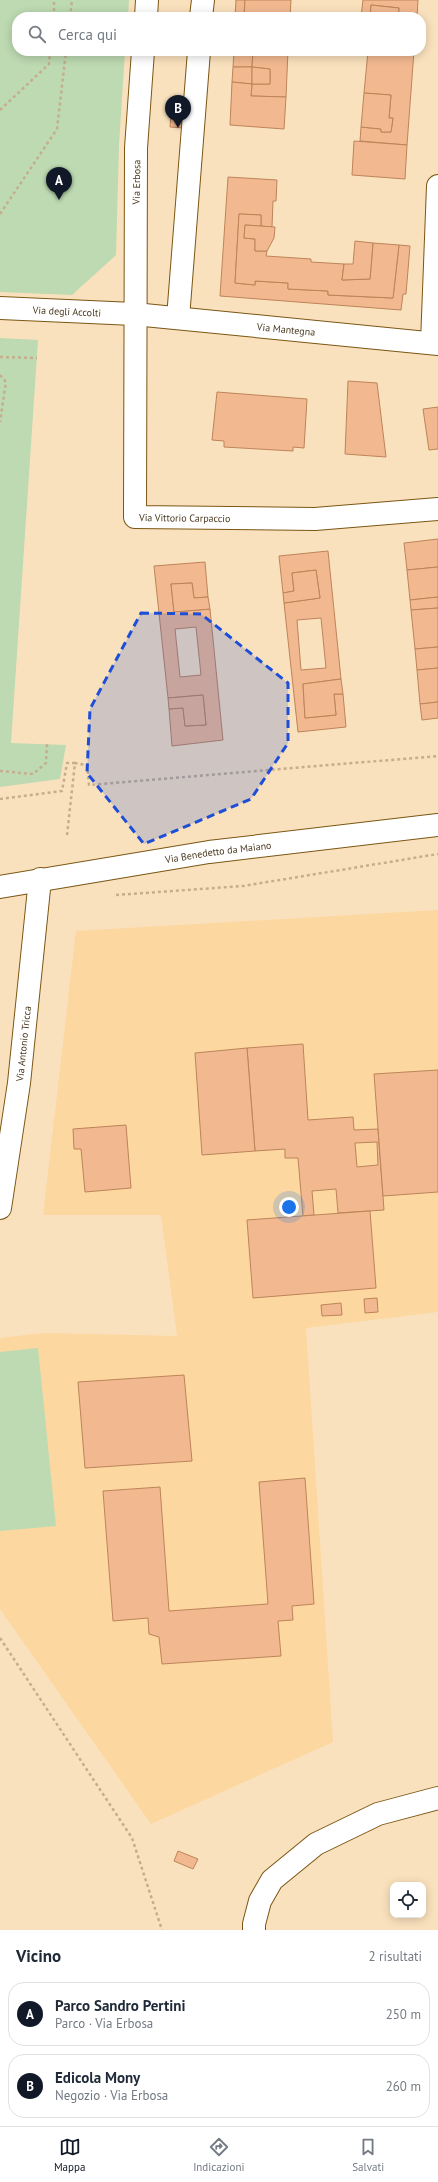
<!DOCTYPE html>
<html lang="it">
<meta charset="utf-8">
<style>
:root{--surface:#fff;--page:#f6f6f7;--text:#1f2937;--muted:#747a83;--line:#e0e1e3;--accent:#111827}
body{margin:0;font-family:"PT Sans",sans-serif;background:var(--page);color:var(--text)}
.controls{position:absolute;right:12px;bottom:12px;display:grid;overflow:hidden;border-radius:8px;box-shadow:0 2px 10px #0003}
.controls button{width:36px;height:36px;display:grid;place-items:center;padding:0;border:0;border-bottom:1px solid var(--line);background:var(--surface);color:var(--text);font:20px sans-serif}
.you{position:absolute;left:289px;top:1207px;width:14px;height:14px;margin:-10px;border:3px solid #fff;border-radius:50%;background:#1a73e8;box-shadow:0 0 0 6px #1a73e833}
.badge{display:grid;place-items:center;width:26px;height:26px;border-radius:50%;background:var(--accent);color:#fff;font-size:13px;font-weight:700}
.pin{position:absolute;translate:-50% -33px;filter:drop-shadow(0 1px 2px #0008)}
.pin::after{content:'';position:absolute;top:21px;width:14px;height:12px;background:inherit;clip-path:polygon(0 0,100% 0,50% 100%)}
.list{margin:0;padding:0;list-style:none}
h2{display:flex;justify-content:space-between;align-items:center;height:52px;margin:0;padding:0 16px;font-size:17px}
h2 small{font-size:13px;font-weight:400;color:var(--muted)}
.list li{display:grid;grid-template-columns:26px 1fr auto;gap:12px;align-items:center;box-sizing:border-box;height:64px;margin:0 8px 8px;padding:0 8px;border:1px solid var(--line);border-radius:16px}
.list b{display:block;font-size:15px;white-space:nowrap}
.list p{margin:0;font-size:13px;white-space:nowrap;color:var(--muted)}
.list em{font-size:13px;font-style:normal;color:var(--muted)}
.icon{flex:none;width:22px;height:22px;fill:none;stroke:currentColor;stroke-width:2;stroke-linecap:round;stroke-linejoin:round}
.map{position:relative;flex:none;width:438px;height:1930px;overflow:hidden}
.search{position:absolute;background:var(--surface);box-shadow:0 2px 10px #0003;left:12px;right:12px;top:12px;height:44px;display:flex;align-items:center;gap:10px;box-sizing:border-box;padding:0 14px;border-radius:16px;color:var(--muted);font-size:15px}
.sheet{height:196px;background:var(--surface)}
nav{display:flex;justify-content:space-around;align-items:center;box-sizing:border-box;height:56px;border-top:1px solid var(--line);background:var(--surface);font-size:11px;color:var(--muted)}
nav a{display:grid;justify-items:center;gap:2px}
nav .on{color:var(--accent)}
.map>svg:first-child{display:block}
.built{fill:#fcd7a0}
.green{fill:#bddab2}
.building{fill:#f2b990;stroke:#bd8459;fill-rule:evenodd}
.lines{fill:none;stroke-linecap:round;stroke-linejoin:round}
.minor-casing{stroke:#7b5614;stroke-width:24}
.major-casing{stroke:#7b5614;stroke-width:24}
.path{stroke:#c4ae8d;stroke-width:2.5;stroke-dasharray:3 3;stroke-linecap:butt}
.minor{stroke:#fff;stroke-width:22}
.major{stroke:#fff;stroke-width:22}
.marked{fill:#1d4ed8;fill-opacity:0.2;stroke:#1d4ed8;stroke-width:3;stroke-dasharray:8 5;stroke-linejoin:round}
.labels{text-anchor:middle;stroke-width:3;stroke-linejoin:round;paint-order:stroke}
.street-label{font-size:10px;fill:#49381e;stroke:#fff}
</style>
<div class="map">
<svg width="438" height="1930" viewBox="0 0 438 1930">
<rect width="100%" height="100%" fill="#fae1bd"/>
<polygon class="built" points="438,910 438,1312 306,1328 333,1742 151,1824 0,1609 0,1338 43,1333 177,1336 161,1215 43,1215 76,931"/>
<g class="green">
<polygon points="0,0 129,0 128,17 17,17 17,51 125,51 119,145 116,255 72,295 0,292"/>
<polygon points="0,338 38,340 11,743 66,745 60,779 0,787"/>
<polygon points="38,1348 56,1526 0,1531 0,1352"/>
</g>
<g class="building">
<polygon points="236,0 245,0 244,17 235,17"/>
<polygon points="245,0 291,0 290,17 244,17"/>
<polygon points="363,0 418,0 417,17 398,17 399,8 371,5 370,17 361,17"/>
<polygon points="371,5 399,8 398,17 370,17"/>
<polygon points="234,51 253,51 252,67 233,67"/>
<polygon points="253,51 288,51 286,97 251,96 252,84 270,84 270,69 252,67"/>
<polygon points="368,51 414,51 407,145 360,141 361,127 381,129 381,132 391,132 393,118 389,118 391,95 364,93"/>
<polygon points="233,67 252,67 252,84 232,82"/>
<polygon points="252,67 270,69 270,84 252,84"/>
<polygon points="232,82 252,84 251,96 286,97 284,129 230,125"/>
<polygon points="364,93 391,95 389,118 393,118 391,132 381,132 381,129 361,127"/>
<polygon points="171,115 185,116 184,128 170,127"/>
<polygon points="354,141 407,145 405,179 352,175"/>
<polygon points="228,177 277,180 276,201 273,201 272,227 261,226 261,215 239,214 235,283 255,285 255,281 288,283 288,289 328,291 328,295 393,298 399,245 410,246 406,294 403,294 401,310 220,296"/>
<polygon points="239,214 261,215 261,226 245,225 244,238 255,239 255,251 267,251 266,256 311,259 311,262 344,264 342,280 370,279 373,243 399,245 393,298 328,295 328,291 288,289 288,283 255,281 255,285 235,283"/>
<polygon points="245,225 275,227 274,238 267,251 255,251 255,239 244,238"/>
<polygon points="355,241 373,243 370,279 342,280 344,264 353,264"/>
<polygon points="348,381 377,383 386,457 345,454"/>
<polygon points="217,392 307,399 304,448 293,447 293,451 224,447 224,441 212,440"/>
<polygon points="438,407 438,449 429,450 423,409"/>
<polygon points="438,539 438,567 407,570 404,543"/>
<path d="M328 551 341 679 303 684 305 718 336 715 334 694H343L346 727 298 732 284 603 320 598 316 570 292 573 294 591 283 593 279 556ZM321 618 326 668 301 670 297 620Z"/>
<path d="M205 562 208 597 194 598 192 583 171 584 174 612 210 609 223 740 172 746 169 709 183 708 185 726 206 725 203 695 168 698 154 566ZM196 627 201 675 180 677 175 629Z"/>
<polygon points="438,567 438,597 410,600 407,570"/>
<polygon points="316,570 320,598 284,603 283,593 294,591 292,573"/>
<polygon points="192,583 194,598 208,597 210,609 174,612 171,584"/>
<polygon points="438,597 438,608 411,610 410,600"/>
<polygon points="438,608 438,647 415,649 411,610"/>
<polygon points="438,647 438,668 417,670 415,649"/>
<polygon points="438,668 438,702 420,704 417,670"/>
<polygon points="341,679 343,694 334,694 336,715 305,718 303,684"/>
<polygon points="203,695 206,725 185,726 183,708 169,709 168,698"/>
<polygon points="438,702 438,718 422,720 420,704"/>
<path d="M303 1044 308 1120 353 1117 354 1130 378 1129 384 1210 338 1213 336 1189 312 1191 314 1215 303 1216 298 1158H285V1149L255 1151 247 1048ZM377 1142 378 1165 357 1167 355 1143Z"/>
<polygon points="247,1048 255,1151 202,1155 195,1053"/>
<polygon points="438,1070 438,1192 383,1196 374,1074"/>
<polygon points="126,1125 131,1188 85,1192 81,1149 74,1149 73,1129"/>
<polygon points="370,1211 376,1288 253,1298 247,1220"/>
<polygon points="377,1298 378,1312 365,1313 364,1299"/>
<polygon points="341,1303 342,1315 322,1316 321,1305"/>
<polygon points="184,1375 192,1461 85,1468 78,1382"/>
<polygon points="305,1478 314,1604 292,1606 293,1620 278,1621 281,1656 162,1664 159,1637 149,1634 148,1618 113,1621 103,1491 160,1487 169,1611 268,1604 259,1482"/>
<polygon points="178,1851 198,1859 193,1869 174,1861"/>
</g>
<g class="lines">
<g class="minor-casing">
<g id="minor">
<polyline points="146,17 147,0"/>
<polyline points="201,17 203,0"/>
<path id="s1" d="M143 51 136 148 135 517 315 519 438 509"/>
<path id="s2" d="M0 308 134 314 438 344"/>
<polyline points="178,318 199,51"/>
<polyline points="432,343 438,186"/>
<path id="s3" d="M0 1208 19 1083 40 879"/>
<polyline points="254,1930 254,1924 260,1901 272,1880 316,1844 378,1814 438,1798"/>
</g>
</g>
<g class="major-casing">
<g id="major">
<path id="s4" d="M0 887 209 852 438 825"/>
</g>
</g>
<g class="path">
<polyline points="54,17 54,0"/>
<polyline points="70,17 72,0"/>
<polyline points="0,110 49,64 50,51"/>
<polyline points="0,214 57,129 66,51"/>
<polyline points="0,357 37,358"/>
<polyline points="0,375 6,382 0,422"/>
<polyline points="0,771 33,774 46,763 47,744"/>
<polyline points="0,799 62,791 67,763 75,763"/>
<polyline points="67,835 75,763 87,765 89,785 438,756"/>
<polyline points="116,895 243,886 438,854"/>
<polyline points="0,1638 132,1838 162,1930"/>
</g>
<use href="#minor" class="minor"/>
<use href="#major" class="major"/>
</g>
<path class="marked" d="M141 613 201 614 288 683V743L251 799 144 844 87 773 90 709Z"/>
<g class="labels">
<g class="street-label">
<text transform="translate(136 182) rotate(-89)" y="4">Via Erbosa</text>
<text dy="4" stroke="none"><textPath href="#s2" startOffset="67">Via degli Accolti</textPath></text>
<text dy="4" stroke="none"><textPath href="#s2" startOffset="287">Via Mantegna</textPath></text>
<text dy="4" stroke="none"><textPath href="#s1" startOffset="516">Via Vittorio Carpaccio</textPath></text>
<text dy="4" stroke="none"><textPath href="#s4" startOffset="221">Via Benedetto da Maiano</textPath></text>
<text dy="4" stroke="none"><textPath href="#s3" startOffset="166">Via Antonio Tricca</textPath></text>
</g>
</g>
</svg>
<div class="controls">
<button><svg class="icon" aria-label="locate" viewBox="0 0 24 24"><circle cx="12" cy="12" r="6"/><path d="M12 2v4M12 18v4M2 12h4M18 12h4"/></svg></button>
</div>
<div class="you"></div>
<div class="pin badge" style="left:59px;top:200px">A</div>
<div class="pin badge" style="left:178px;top:128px">B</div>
<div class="search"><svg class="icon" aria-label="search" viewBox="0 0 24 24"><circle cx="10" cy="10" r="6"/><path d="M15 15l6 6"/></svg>Cerca qui</div>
</div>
<section class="sheet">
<h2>Vicino<small>2 risultati</small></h2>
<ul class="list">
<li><span class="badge">A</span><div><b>Parco Sandro Pertini</b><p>Parco · Via Erbosa</p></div><em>250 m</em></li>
<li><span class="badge">B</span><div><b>Edicola Mony</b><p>Negozio · Via Erbosa</p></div><em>260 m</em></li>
</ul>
</section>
<nav>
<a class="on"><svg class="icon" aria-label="map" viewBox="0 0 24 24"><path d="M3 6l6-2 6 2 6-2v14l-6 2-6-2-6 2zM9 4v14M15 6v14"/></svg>Mappa</a>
<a><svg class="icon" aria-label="directions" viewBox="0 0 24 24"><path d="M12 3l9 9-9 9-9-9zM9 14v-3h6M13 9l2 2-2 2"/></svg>Indicazioni</a>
<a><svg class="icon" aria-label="saved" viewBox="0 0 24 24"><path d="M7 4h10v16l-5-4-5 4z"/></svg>Salvati</a>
</nav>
